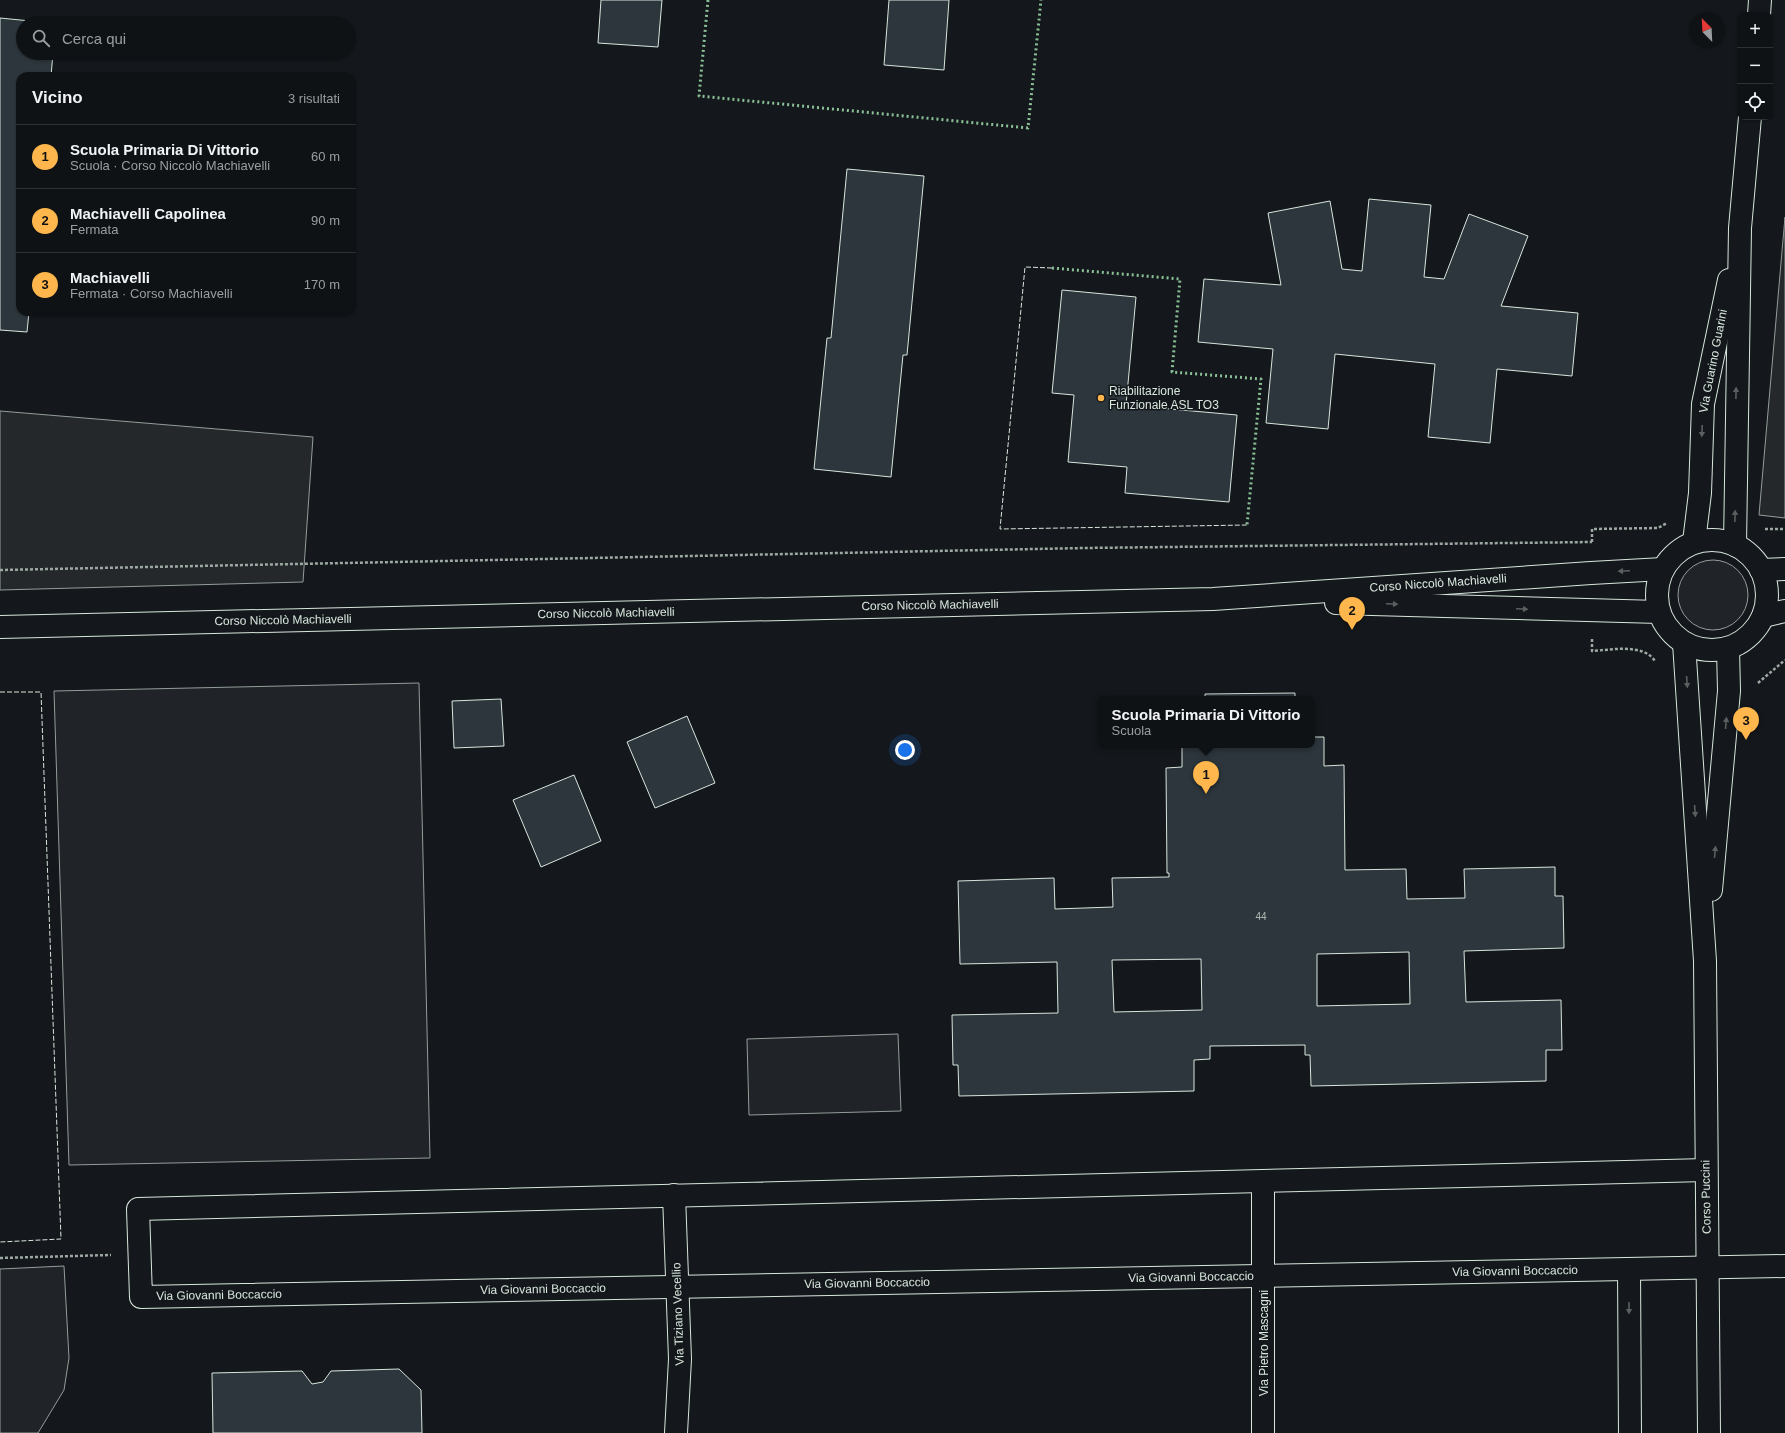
<!DOCTYPE html>
<html lang="it">
<meta charset="utf-8">
<style>
:root{--surface:#0f1215;--page:#181b1e;--text:#f1f3f6;--muted:#9b9ea0;--line:#2f3234;--accent:#ffb74d}
body{margin:0;font-family:Helvetica,sans-serif;background:var(--page);color:var(--text)}
.controls{position:absolute;right:12px;top:12px;display:grid;overflow:hidden;border-radius:8px;box-shadow:0 1px 3px #0004}
.controls button{width:36px;height:36px;display:grid;place-items:center;padding:0;border:0;border-bottom:1px solid var(--line);background:var(--surface);color:var(--text);font:20px sans-serif}
.compass{position:absolute;left:1689px;top:12px;width:36px;height:36px;border-radius:50%;background:var(--surface);box-shadow:0 1px 3px #0004;rotate:336deg}
.you{position:absolute;left:905px;top:750px;width:14px;height:14px;margin:-10px;border:3px solid #fff;border-radius:50%;background:#1a73e8;box-shadow:0 0 0 6px #1a73e833}
.badge{display:grid;place-items:center;width:26px;height:26px;border-radius:50%;background:var(--accent);color:#111;font-size:13px;font-weight:700}
.pin{position:absolute;translate:-50% -33px;filter:drop-shadow(0 1px 2px #0008)}
.pin::after{content:'';position:absolute;top:21px;width:14px;height:12px;background:inherit;clip-path:polygon(0 0,100% 0,50% 100%)}
.popup{position:absolute;left:1097px;top:696px;width:218px;height:52px;box-sizing:border-box;display:grid;place-content:center;border-radius:8px;background:var(--surface);filter:drop-shadow(0 1px 3px #0005);font-size:13px;white-space:nowrap;color:var(--muted)}
.popup b{font-size:15px;color:var(--text)}
.popup::after{content:'';position:absolute;left:50%;top:100%;margin-left:-8px;border:8px solid transparent;border-top-color:var(--surface)}
.list{margin:0;padding:0;list-style:none}
h2{display:flex;justify-content:space-between;align-items:center;height:52px;margin:0;padding:0 16px;font-size:17px}
h2 small{font-size:13px;font-weight:400;color:var(--muted)}
.list li{display:grid;grid-template-columns:26px 1fr auto;gap:12px;align-items:center;box-sizing:border-box;height:64px;padding:0 16px;border-top:1px solid var(--line)}
.list b{display:block;font-size:15px;white-space:nowrap}
.list p{margin:0;font-size:13px;white-space:nowrap;color:var(--muted)}
.list em{font-size:13px;font-style:normal;color:var(--muted)}
.icon{flex:none;width:22px;height:22px;fill:none;stroke:currentColor;stroke-width:2;stroke-linecap:round;stroke-linejoin:round}
.map{position:relative;flex:none;width:1785px;height:1433px;overflow:hidden}
.search{position:absolute;background:var(--surface);box-shadow:0 1px 3px #0004;left:16px;top:16px;width:340px;height:44px;display:flex;align-items:center;gap:10px;box-sizing:border-box;padding:0 14px;border-radius:22px;color:var(--muted);font-size:15px}
.panel{position:absolute;background:var(--surface);box-shadow:0 1px 3px #0004;left:16px;top:72px;width:340px;height:244px;border-radius:12px}
.map>svg:first-child{display:block}
.green{fill:#202428;stroke:#939e99}
.parking{fill:#24282b;stroke:#939e99}
.building{fill:#2c363c;stroke:#d8e6dc;fill-rule:evenodd}
.lines{fill:none;stroke-linecap:round;stroke-linejoin:round}
.minor-casing{stroke:#d8e6dc;stroke-width:24}
.path{stroke:#9da8a2;stroke-width:2.5;stroke-dasharray:3 2;stroke-linecap:butt}
.minor{stroke:#14181c;stroke-width:22}
.hedge{stroke:#8ac095;stroke-width:3;stroke-dasharray:2 3;stroke-linecap:butt}
.fence{stroke:#d8e6dc;stroke-width:1;stroke-dasharray:5 2;stroke-linecap:butt}
.oneway{fill:#59605f}
.poi-dot{fill:#ffb74d;stroke:#14181c;stroke-width:1.5}
.labels{text-anchor:middle;stroke-width:3;stroke-linejoin:round;paint-order:stroke}
.number-label{font-size:10px;fill:#adbab4}
.street-label{font-size:12px;fill:#d8e6dc;stroke:#14181c}
.poi-label{font-size:12px;fill:#d8e6dc;stroke:#14181c;text-anchor:start}
</style>
<div class="map">
<svg width="1785" height="1433" viewBox="0 0 1785 1433">
<rect width="100%" height="100%" fill="#14181c"/>
<g class="green">
<circle cx="1713" cy="595" r="35"/>
<polygon points="419,683 430,1158 69,1165 54,691"/>
<polygon points="898,1034 901,1111 749,1115 747,1039"/>
<polygon points="64,1266 69,1358 64,1390 38,1433 0,1433 0,1269"/>
</g>
<g class="parking">
<polygon points="1785,217 1785,518 1759,515"/>
<polygon points="0,411 313,437 303,582 0,590"/>
</g>
<g class="building">
<polygon points="601,0 662,0 658,47 598,43"/>
<polygon points="889,0 949,0 944,70 884,65"/>
<polygon points="0,18 51,23 23,23 23,53 53,53 51,76 20,76 20,312 29,312 27,332 0,330"/>
<polygon points="847,169 924,176 907,355 903,355 891,477 814,469 827,338 831,338"/>
<polygon points="1369,199 1431,205 1424,277 1444,279 1469,214 1528,236 1501,306 1578,313 1572,376 1497,369 1490,443 1428,437 1435,364 1335,354 1328,429 1266,423 1273,349 1198,342 1204,279 1281,285 1268,213 1330,201 1342,269 1362,271"/>
<polygon points="1062,290 1136,297 1126,405 1237,415 1229,502 1125,493 1127,467 1068,462 1074,395 1052,393"/>
<polygon points="1295,693 1295,699 1205,699 1205,694"/>
<polygon points="501,699 504,746 454,748 452,701"/>
<polygon points="687,716 715,783 655,808 627,742"/>
<path d="M1312 737H1324V766L1344 765 1345 870 1406 869 1407 899 1465 898 1464 869 1555 867V896H1563L1564 948 1464 951 1466 1002 1561 1000 1562 1050H1546V1081L1311 1086 1310 1055H1305V1045L1210 1046V1059L1194 1060V1091L959 1096 958 1065H953L952 1015 1058 1013 1057 962 960 964 958 881 1054 878 1055 909 1113 907 1112 878 1169 877V873H1167L1166 768 1182 767V745H1312ZM1409 952 1410 1004 1317 1006V954ZM1201 959 1202 1010 1114 1012 1112 960Z"/>
<polygon points="574,775 601,841 541,867 513,800"/>
<polygon points="399,1369 421,1390 422,1433 213,1433 212,1373 302,1371 312,1384 323,1382 331,1371"/>
</g>
<g class="lines">
<g class="minor-casing">
<g id="minor">
<polyline points="1759,15 1760,0"/>
<circle cx="1712" cy="595" r="55"/>
<polyline points="1694,542 1700,493 1703,404 1729,280"/>
<polyline points="1735,545 1740,228 1750,117"/>
<polyline points="1761,570 1785,569"/>
<polyline points="1336,603 1659,612"/>
<polyline points="1763,616 1785,611"/>
<polyline points="0,627 1213,599 1591,573 1663,569"/>
<polyline points="1684,643 1705,961 1709,1433"/>
<polyline points="1711,890 1729,691 1728,648"/>
<polyline points="1706,1170 138,1209 141,1297 1785,1266"/>
<polyline points="674,1195 680,1359 676,1433"/>
<polyline points="1629,1269 1630,1433"/>
<polyline points="1263,1433 1263,1181"/>
</g>
</g>
<g class="path">
<polyline points="1765,529 1785,529"/>
<polyline points="1592,542 1592,529 1658,528 1667,523"/>
<polyline points="0,570 1084,548 1592,542"/>
<path d="M1592 639V651C1611 650 1643 643 1655 661"/>
<polyline points="1758,683 1785,660"/>
<polyline points="0,1258 111,1255"/>
</g>
<use href="#minor" class="minor"/>
<g class="hedge">
<polyline points="708,0 699,96 1028,128 1041,0"/>
<polyline points="1052,268 1180,279 1172,372 1261,379 1247,525"/>
</g>
<g class="fence">
<polyline points="1052,268 1025,267 1000,529 1247,525"/>
<polyline points="0,692 41,692 61,1239 0,1242"/>
</g>
</g>
<defs><path id="oneway-solid" d="M-6-.8H1V-3.2L6.5 0L1 3.2V.8H-6Z"/></defs>
<g class="oneway">
<use href="#oneway-solid" transform="translate(1736 393) rotate(-89)"/>
<use href="#oneway-solid" transform="translate(1702 431) rotate(92)"/>
<use href="#oneway-solid" transform="translate(1735 516) rotate(-89)"/>
<use href="#oneway-solid" transform="translate(1624 571) rotate(178)"/>
<use href="#oneway-solid" transform="translate(1392 604) rotate(2)"/>
<use href="#oneway-solid" transform="translate(1522 609) rotate(2)"/>
<use href="#oneway-solid" transform="translate(1687 682) rotate(86)"/>
<use href="#oneway-solid" transform="translate(1726 723) rotate(-85)"/>
<use href="#oneway-solid" transform="translate(1695 811) rotate(86)"/>
<use href="#oneway-solid" transform="translate(1715 852) rotate(-85)"/>
<use href="#oneway-solid" transform="translate(1629 1308) rotate(90)"/>
</g>
<circle class="poi-dot" cx="1101" cy="398" r="4"/>
<g class="labels">
<g class="number-label">
<text x="1261" y="920">44</text>
</g>
<g class="street-label">
<text transform="translate(1713 361) rotate(-79)" y="4">Via Guarino Guarini</text>
<text transform="translate(1438 583) rotate(-4)" y="4">Corso Niccolò Machiavelli</text>
<text transform="translate(930 605) rotate(-1)" y="4">Corso Niccolò Machiavelli</text>
<text transform="translate(606 613) rotate(-1)" y="4">Corso Niccolò Machiavelli</text>
<text transform="translate(283 620) rotate(-1)" y="4">Corso Niccolò Machiavelli</text>
<text transform="translate(1706 1197) rotate(-91)" y="4">Corso Puccini</text>
<text transform="translate(1515 1271) rotate(-1)" y="4">Via Giovanni Boccaccio</text>
<text transform="translate(1191 1277) rotate(-1)" y="4">Via Giovanni Boccaccio</text>
<text transform="translate(867 1283) rotate(-1)" y="4">Via Giovanni Boccaccio</text>
<text transform="translate(543 1289) rotate(-1)" y="4">Via Giovanni Boccaccio</text>
<text transform="translate(219 1295) rotate(-1)" y="4">Via Giovanni Boccaccio</text>
<text transform="translate(678 1314) rotate(-92)" y="4">Via Tiziano Vecellio</text>
<text transform="translate(1264 1343) rotate(-90)" y="4">Via Pietro Mascagni</text>
</g>
<g class="poi-label">
<text x="1109" y="395">Riabilitazione<tspan x="1109" dy="14">Funzionale ASL TO3</tspan></text>
</g>
</g>
</svg>
<div class="controls">
<button>+</button>
<button>−</button>
<button><svg class="icon" aria-label="locate" viewBox="0 0 24 24"><circle cx="12" cy="12" r="6"/><path d="M12 2v4M12 18v4M2 12h4M18 12h4"/></svg></button>
</div>
<svg class="compass" viewBox="-18 -18 36 36"><path d="M0-13l5 13h-10z" fill="#e53935"/><path d="M0 13l5-13h-10z" fill="#9b9ea0"/></svg>
<div class="you"></div>
<div class="pin badge" style="left:1206px;top:794px">1</div>
<div class="popup"><b>Scuola Primaria Di Vittorio</b>Scuola</div>
<div class="pin badge" style="left:1352px;top:630px">2</div>
<div class="pin badge" style="left:1746px;top:740px">3</div>
<div class="search"><svg class="icon" aria-label="search" viewBox="0 0 24 24"><circle cx="10" cy="10" r="6"/><path d="M15 15l6 6"/></svg>Cerca qui</div>
<section class="panel">
<h2>Vicino<small>3 risultati</small></h2>
<ul class="list">
<li><span class="badge">1</span><div><b>Scuola Primaria Di Vittorio</b><p>Scuola · Corso Niccolò Machiavelli</p></div><em>60 m</em></li>
<li><span class="badge">2</span><div><b>Machiavelli Capolinea</b><p>Fermata</p></div><em>90 m</em></li>
<li><span class="badge">3</span><div><b>Machiavelli</b><p>Fermata · Corso Machiavelli</p></div><em>170 m</em></li>
</ul>
</section>
</div>
